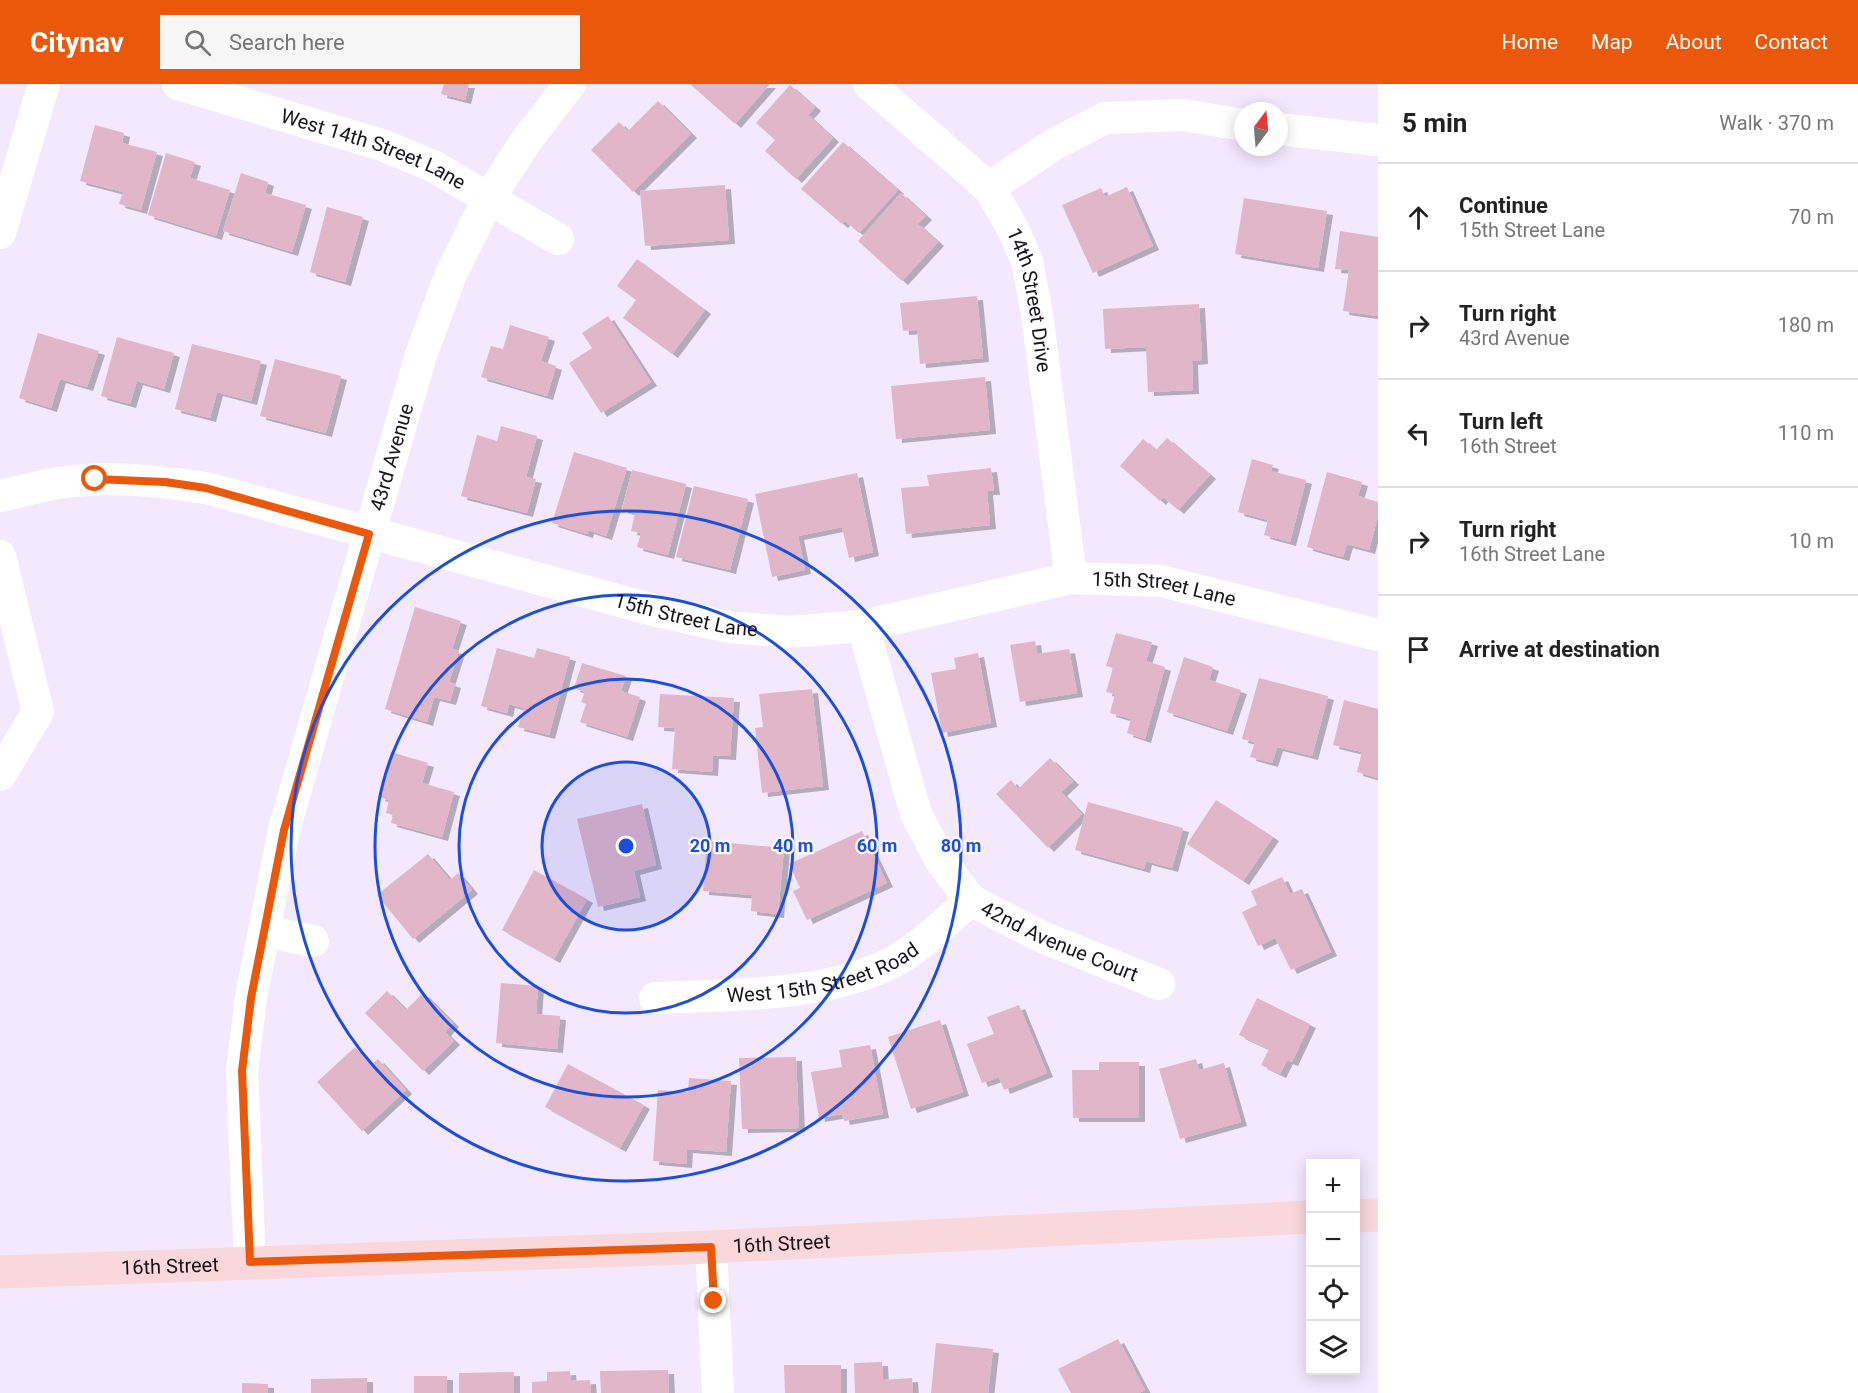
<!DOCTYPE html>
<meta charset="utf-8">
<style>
:root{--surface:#fff;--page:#f6f6f6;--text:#222;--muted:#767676;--line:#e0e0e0;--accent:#ea580c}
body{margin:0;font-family:Roboto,sans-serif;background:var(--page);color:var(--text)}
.controls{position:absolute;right:18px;bottom:18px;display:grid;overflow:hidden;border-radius:0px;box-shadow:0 3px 15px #0003}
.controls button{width:54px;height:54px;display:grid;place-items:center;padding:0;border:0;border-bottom:2px solid var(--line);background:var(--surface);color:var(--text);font:30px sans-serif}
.compass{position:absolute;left:1234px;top:18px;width:54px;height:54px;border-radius:50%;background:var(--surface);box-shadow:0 3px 15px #0003;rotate:16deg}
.stop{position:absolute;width:18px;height:18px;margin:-14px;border:4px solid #ea580c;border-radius:50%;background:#fff}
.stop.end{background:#ea580c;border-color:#fff;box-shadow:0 2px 6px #0008}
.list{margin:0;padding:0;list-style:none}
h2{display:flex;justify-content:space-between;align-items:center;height:78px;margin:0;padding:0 24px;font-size:26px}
h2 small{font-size:20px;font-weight:400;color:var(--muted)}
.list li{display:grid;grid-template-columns:39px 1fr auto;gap:18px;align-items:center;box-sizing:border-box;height:108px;padding:0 24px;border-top:2px solid var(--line)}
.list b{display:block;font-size:22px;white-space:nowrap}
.list p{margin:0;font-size:20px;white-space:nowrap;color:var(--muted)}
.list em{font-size:20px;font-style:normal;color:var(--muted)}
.icon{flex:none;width:33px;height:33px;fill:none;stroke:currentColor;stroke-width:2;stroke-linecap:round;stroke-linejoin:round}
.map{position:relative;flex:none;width:1378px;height:1309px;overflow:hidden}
header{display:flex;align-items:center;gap:36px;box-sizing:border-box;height:84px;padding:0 30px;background:var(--accent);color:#fff}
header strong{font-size:28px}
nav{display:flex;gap:33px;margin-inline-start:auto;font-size:21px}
.search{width:420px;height:54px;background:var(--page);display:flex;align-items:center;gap:15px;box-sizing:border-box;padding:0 21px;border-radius:0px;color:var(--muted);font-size:22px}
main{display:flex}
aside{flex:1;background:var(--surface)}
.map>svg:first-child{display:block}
.building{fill:#e1b6c8;filter:url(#shadow)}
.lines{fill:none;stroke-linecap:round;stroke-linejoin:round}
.minor{stroke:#fff;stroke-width:32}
.major{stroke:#fad7da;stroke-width:33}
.route{stroke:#ea580c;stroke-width:8}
.ring{fill:none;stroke:#1d4ed8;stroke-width:3}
.labels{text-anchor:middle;stroke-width:4.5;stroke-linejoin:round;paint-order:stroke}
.street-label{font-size:20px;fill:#17131a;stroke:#fcfafe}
.centre{fill:#1d4ed8;stroke:#fcfafe;stroke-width:3}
.ring-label{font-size:18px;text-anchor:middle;font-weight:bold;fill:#1d4ed8;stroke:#fcfafe;stroke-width:4.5;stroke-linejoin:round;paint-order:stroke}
</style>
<header>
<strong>Citynav</strong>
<div class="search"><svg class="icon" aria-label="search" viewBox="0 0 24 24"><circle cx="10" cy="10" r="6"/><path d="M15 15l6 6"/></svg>Search here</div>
<nav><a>Home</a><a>Map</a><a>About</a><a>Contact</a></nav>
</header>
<main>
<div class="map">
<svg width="1378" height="1309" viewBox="0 0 1378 1309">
<defs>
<filter id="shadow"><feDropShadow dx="6" dy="4" stdDeviation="0" flood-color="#0004"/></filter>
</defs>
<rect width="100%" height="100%" fill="#f4e8fe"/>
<g class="building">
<polygon points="444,0 469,0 465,16 441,10"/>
<polygon points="690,0 770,0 735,40"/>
<polygon points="790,1 815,23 808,31 833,54 796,95 765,67 775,56 756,39"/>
<polygon points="658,17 691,50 633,108 591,66 619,38 628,47"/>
<polygon points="95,41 124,49 122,59 157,68 141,126 119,120 123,108 80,97"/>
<polygon points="843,58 898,106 859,149 845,137 842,140 801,105"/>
<polygon points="166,69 195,78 190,94 230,106 216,152 148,131"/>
<polygon points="241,89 268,98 265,109 306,121 292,168 223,147"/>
<polygon points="725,101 729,156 645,162 640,107"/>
<polygon points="1127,103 1153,162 1093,189 1062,121 1101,104 1105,113"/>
<polygon points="901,109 926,132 918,140 938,158 902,197 858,157"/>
<polygon points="1244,114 1327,127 1318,184 1235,170"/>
<polygon points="327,123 363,133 345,198 310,188"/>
<polygon points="1340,147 1378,153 1378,232 1343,227 1349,186 1335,185"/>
<polygon points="637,175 705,226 672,270 623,234 636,216 617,202"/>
<polygon points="977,212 983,274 920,280 917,246 903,247 900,219"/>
<polygon points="1199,220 1202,276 1192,277 1193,306 1148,308 1146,263 1105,265 1103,225"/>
<polygon points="608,232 651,298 601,329 569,279 592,264 582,249"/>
<polygon points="510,241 549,253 541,277 556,282 547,312 481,293 491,262 503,265"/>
<polygon points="38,249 99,267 87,303 60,295 51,324 19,314"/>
<polygon points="117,253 174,269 164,305 137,297 130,320 101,312"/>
<polygon points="192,260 261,277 251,317 217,308 210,334 175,325"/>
<polygon points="275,275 341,292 326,349 260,332"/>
<polygon points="985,293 990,346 896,355 891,302"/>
<polygon points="501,342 537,352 526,393 536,395 527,429 461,412 477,351 497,357"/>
<polygon points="1167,354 1210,391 1178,426 1163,413 1160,417 1120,382 1143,355 1156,366"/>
<polygon points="574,368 627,384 606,452 588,446 587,450 552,439"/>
<polygon points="1252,375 1273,381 1271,387 1306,396 1290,458 1264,451 1268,436 1238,428"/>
<polygon points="991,384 994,407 987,407 990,441 906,450 901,404 929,402 927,391"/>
<polygon points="632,386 686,400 668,471 637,463 641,449 631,447 635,429 622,425"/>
<polygon points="1327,388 1362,398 1358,412 1378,418 1378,432 1369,466 1347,460 1343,473 1307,463"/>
<polygon points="857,389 873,468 849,474 842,443 798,452 805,486 772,493 755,410"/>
<polygon points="694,402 748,415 730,486 676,473"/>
<polygon points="415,523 461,537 452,565 459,567 449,598 455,600 450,617 434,613 427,638 385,625"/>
<polygon points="1116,549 1152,558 1146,577 1165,583 1145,655 1127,649 1131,635 1110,629 1115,610 1106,608 1113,584 1106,582"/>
<polygon points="1035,557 1037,570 1069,565 1077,609 1020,618 1010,561"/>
<polygon points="497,564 534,574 537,564 570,573 549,651 518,643 524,624 509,620 507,629 481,622"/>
<polygon points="978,569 991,639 942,649 931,589 956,585 954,574"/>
<polygon points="1184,573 1213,583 1209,596 1241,606 1227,647 1167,628"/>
<polygon points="582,579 626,592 621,607 640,613 627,653 580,638 586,620 581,618 585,608 574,604"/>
<polygon points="1259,594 1328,612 1312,672 1277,663 1272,679 1250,673 1255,658 1242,655"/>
<polygon points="812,605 823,702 762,709 755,644 763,643 759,610"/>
<polygon points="660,610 734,614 730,672 713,671 712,688 672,685 675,644 658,643"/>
<polygon points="1344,616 1378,625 1378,694 1357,688 1362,668 1333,661"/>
<polygon points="391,668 428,679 422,699 454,708 442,753 391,739 393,731 386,729 389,716 379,713"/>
<polygon points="1050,674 1073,697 1061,708 1082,730 1048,764 996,710 1011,696 1018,705"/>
<polygon points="1216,716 1273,753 1243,797 1187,760"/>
<polygon points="1088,718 1183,744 1172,784 1146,777 1144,785 1075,766"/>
<polygon points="642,720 656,781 634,787 640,813 598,823 577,735"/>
<polygon points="862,747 887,799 807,836 793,807 800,804 789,780"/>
<polygon points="707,757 784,764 778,830 751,827 752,811 703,807"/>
<polygon points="428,770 450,796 458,789 472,806 413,855 377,811"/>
<polygon points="534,786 587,815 554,875 502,846"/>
<polygon points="1282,793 1290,810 1302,805 1331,868 1291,886 1275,854 1258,862 1242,828 1257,821 1251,807"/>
<polygon points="501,899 538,902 536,930 560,932 557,965 496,959"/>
<polygon points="387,907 406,926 423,909 453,939 445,948 454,957 423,987 365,929"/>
<polygon points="1257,914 1310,940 1292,978 1287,976 1280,990 1261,981 1269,965 1239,951"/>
<polygon points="1019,921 1047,989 1004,1006 999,993 982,999 967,960 994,950 987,933"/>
<polygon points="940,936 963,1008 911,1025 888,953"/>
<polygon points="870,961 883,1030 844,1037 842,1030 819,1034 811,988 842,983 839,966"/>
<polygon points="355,963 371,981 378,975 406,1006 362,1047 317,998"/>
<polygon points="796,973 799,1044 742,1045 739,974"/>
<polygon points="1196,975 1199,986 1224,979 1241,1038 1180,1055 1159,985"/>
<polygon points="1099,978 1139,978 1139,1034 1073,1034 1072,986 1099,986"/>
<polygon points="568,980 644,1021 620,1064 545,1023"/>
<polygon points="689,994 731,997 726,1068 687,1065 686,1080 653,1077 658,1006 688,1008"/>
<polygon points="1118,1255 1145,1306 1139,1309 1071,1309 1058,1285"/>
<polygon points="936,1259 993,1265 988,1309 931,1309"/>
<polygon points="882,1278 883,1296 912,1294 913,1309 855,1309 854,1279"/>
<polygon points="784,1281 841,1281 841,1309 785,1309"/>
<polygon points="668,1286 669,1309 601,1309 600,1287"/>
<polygon points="570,1287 571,1297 590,1296 591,1309 532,1309 532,1298 547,1297 547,1288"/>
<polygon points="514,1288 514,1309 459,1309 459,1289"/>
<rect x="414" y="1292" width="33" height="17"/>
<polygon points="367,1294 367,1309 311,1309 311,1295"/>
<polygon points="242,1299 268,1300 268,1309 242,1309"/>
</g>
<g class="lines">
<g class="minor">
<path id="s1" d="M178 0 382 61 433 82 558 155"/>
<path id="s2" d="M869 0 989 104 1013 145 1027 177 1037 230 1071 494"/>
<polyline points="1279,45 1378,56"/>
<polyline points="989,104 1053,61 1105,34 1184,31 1243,41"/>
<polyline points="0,149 44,0"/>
<path id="s3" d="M0 412C19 408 39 402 59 399 107 391 158 397 206 404L661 528 728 543 789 548 863 542 1071 494 1161 497 1378 551"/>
<polyline points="0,472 38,628 0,691"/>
<path id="s4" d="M863 542 916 730 940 775 970 816 1040 852 1159 900"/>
<polyline points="264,847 313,857"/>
<path id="s5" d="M655 914C732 910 820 914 891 879 921 863 945 839 970 816"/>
<polyline points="711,1163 718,1309"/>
<path id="s6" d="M250 1178 242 987 251 914 284 746 421 271 451 190 488 116 526 57 570 0"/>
</g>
<g class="major">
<polyline points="1356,1132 1378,1131"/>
<path id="s7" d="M0 1188 711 1163 1310 1133"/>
</g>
</g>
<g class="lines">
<polyline class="route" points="95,395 165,398 206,404 369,450 284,746 251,914 242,987 250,1178 711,1163 714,1217"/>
</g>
<circle cx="626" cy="762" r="84" fill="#1d4ed8" fill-opacity=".12"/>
<g class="ring">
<circle cx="626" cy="762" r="84"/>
<circle cx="626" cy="762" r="167"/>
<circle cx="626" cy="762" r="251"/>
<circle cx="626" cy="762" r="335"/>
</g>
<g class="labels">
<g class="street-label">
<text dy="7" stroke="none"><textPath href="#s1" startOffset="206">West 14th Street Lane</textPath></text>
<text dy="7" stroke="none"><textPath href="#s2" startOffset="280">14th Street Drive</textPath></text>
<text dy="7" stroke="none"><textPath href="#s6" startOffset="824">43rd Avenue</textPath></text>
<text dy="7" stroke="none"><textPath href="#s3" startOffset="1191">15th Street Lane</textPath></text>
<text dy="7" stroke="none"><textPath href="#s3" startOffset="705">15th Street Lane</textPath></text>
<text dy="7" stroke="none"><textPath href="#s4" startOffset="396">42nd Avenue Court</textPath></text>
<text dy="7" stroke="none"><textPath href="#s5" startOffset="171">West 15th Street Road</textPath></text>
<text dy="7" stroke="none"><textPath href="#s7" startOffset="782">16th Street</textPath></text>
<text dy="7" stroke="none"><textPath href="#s7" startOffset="170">16th Street</textPath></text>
</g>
</g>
<circle cx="626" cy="762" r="9" class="centre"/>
<g class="ring-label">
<text x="710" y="768">20 m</text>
<text x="793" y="768">40 m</text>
<text x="877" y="768">60 m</text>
<text x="961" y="768">80 m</text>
</g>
</svg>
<div class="controls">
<button>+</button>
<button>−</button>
<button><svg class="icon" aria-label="locate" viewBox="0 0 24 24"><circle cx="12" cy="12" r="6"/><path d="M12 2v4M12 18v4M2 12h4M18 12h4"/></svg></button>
<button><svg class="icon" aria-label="layers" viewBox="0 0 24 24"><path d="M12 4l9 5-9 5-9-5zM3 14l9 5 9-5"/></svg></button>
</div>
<svg class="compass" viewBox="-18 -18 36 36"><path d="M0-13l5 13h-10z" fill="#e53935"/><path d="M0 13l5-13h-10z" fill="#767676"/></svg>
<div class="stop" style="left:95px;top:395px"></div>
<div class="stop end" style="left:714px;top:1217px"></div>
</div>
<aside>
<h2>5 min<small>Walk · 370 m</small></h2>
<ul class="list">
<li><svg class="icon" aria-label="ahead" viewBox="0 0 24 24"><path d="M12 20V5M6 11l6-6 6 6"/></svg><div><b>Continue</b><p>15th Street Lane</p></div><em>70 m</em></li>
<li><svg class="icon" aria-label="right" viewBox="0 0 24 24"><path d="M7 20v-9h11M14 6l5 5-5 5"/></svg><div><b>Turn right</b><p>43rd Avenue</p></div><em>180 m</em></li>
<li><svg class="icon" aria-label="left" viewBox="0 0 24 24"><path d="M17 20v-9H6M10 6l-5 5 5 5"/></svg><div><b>Turn left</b><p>16th Street</p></div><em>110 m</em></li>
<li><svg class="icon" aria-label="right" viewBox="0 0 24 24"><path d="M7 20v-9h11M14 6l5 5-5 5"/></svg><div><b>Turn right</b><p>16th Street Lane</p></div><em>10 m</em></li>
<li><svg class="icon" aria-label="arrive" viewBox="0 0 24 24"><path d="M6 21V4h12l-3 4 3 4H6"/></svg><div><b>Arrive at destination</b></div></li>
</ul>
</aside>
</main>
